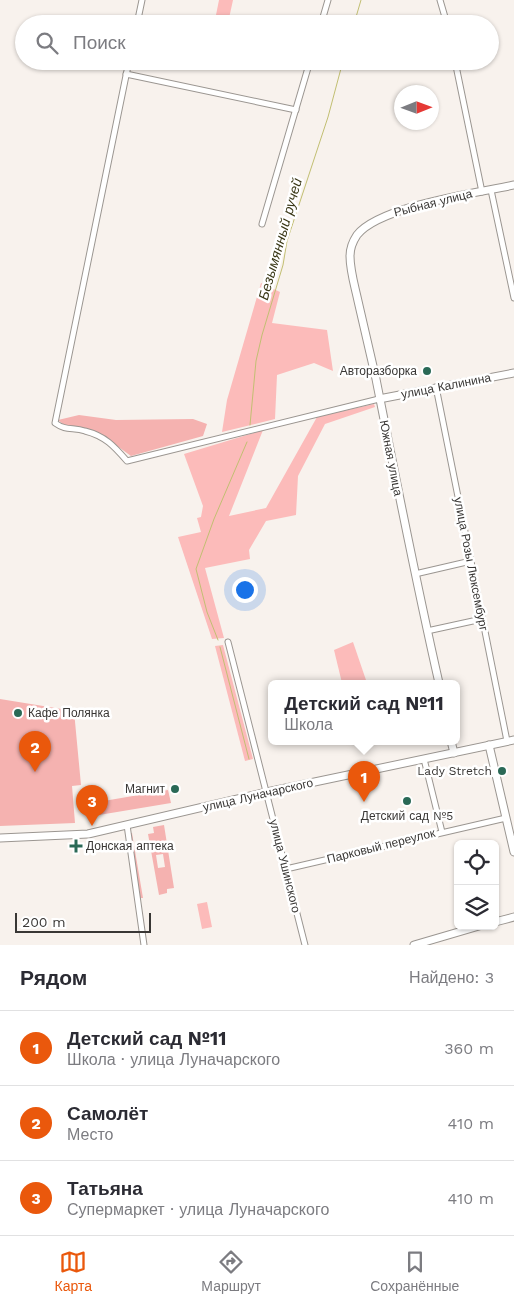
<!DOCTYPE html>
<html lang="ru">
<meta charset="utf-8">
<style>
:root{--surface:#fff;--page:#f7f7f7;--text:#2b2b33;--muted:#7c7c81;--line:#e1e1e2;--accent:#ea580c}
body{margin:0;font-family:"Work Sans",sans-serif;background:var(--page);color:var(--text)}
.controls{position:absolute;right:15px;bottom:15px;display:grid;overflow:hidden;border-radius:8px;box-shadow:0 1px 4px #0004}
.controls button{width:45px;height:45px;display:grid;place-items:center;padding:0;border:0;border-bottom:1px solid var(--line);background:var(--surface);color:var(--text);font:25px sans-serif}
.compass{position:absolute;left:394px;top:85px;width:45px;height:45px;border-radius:50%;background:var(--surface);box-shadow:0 1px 4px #0004;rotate:89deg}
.scale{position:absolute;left:15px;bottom:12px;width:136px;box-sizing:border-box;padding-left:5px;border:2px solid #393735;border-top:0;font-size:14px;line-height:18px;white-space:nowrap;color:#393735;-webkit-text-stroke:4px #fff;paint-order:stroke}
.you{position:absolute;left:244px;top:589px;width:18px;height:18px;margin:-12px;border:4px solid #fff;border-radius:50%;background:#1a73e8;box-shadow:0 0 0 8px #1a73e833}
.badge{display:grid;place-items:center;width:32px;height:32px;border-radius:50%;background:var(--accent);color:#fff;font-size:16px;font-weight:700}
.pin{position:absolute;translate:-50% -41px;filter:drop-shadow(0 1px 2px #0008)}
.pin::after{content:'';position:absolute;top:26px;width:18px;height:15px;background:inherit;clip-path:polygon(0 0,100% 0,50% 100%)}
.popup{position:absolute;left:268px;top:680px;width:192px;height:65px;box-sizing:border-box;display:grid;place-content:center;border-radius:8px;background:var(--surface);filter:drop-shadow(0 1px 4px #0005);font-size:16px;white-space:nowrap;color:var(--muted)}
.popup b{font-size:19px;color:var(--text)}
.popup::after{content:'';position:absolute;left:50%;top:100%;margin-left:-10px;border:10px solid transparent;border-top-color:var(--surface)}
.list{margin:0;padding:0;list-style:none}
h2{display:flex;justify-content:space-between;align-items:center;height:65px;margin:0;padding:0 20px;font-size:21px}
h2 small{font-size:16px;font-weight:400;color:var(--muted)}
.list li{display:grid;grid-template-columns:32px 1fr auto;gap:15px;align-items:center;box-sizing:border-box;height:75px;padding:0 20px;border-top:1px solid var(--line)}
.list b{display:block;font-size:19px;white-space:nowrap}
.list p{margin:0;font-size:16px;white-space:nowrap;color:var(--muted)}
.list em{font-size:16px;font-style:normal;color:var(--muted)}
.icon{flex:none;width:28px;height:28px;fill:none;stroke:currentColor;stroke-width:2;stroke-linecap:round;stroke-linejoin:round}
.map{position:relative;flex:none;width:514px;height:945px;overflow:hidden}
.search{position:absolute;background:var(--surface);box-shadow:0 1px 4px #0004;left:15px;right:15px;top:15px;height:55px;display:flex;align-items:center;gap:12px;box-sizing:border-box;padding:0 18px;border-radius:28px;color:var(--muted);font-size:19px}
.sheet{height:290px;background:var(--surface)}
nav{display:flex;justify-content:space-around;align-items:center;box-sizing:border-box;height:70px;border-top:1px solid var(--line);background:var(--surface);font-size:14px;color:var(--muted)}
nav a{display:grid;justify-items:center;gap:2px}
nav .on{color:var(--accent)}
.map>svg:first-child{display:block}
.green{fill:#fcbbba}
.forest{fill:#f5b2b0;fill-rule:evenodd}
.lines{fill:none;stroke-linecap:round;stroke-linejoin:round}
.stream{stroke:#c2bf72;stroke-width:1}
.street-casing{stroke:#9b9691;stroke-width:7}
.secondary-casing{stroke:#9b9691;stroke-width:9}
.street{stroke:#fff;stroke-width:5}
.secondary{stroke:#fff;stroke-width:7}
.poi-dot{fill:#2a6956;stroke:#fff;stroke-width:2}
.labels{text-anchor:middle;stroke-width:5;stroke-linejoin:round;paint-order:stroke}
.street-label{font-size:12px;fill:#393735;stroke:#fff}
.poi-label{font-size:12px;fill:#393735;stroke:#fff;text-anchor:end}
.water-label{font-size:14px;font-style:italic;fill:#3a3817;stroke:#fff}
</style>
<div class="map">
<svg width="514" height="945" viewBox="0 0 514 945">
<rect width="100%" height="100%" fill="#f8f2ed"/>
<g class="green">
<polygon points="219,0 233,0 228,23 215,20"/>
<polygon points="261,283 280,292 272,323 327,330 333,371 314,363 277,375 275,419 222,432 227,400"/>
<polygon points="374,404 375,407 325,424 298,476 296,515 266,521 249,550 250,559 205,568 224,638 212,639 178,537 201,532 197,518 201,517 203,506 184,454 263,430 229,516 266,508 317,417"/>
<polygon points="353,642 367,683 342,683 334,650"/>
<polygon points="223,645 253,759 245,761 215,646"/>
<polygon points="207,902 212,927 202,929 197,904"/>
</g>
<g class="forest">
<polygon points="79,415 116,420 193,419 207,424 203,436 131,456 102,435 64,425 58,420"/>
<polygon points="0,699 74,711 81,785 72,786 75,823 0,826"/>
<polygon points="168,790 171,803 93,816 92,803"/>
<path d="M164 825 174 888 167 889V893L159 895 148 834 154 833 153 827ZM163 854 165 867 158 868 156 855Z"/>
<polygon points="130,833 132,833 143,898 140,898"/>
</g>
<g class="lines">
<g class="stream">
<polyline points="354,24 361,0"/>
<polyline points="250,425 256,361 262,335 283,265 287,241 328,117 343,61"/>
<polyline points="218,640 207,612 196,569 214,519 247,442"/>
<polyline points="220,647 249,759"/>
</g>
<g class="street-casing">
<g id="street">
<polyline points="440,0 447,24"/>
<polyline points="137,24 142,0"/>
<polyline points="321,24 328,0"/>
<path d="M129 61 55 423C66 431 73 427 85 431 105 436 114 446 127 461L379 399"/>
<polyline points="455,61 482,192"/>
<polyline points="126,74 296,110"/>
<polyline points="491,190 514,298"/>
<polyline points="262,224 310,61"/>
<polyline points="436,387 507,741"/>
<polyline points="415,574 471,561"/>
<polyline points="427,631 482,619"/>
<polyline points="228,642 305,945"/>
<polyline points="424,759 442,832"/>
<polyline points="127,825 144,945"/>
<polyline points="286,869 506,818"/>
</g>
</g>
<g class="secondary-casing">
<g id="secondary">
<polyline points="379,399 514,373"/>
<path d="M439 683C416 582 396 480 376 379 370 353 364 327 358 301 355 287 350 271 350 256 350 249 353 241 357 235 380 206 477 193 514 185"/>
<polyline points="451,741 454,753"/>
<polyline points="489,745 514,852"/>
<polyline points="0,838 88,834 267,792 514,740"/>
<polyline points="495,922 514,917"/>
<polyline points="414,945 479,926"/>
</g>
</g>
<use href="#street" class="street"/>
<use href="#secondary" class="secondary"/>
</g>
<g class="poi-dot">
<circle cx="427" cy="371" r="5"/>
<circle cx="18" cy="713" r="5"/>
<circle cx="502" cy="771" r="5"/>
<circle cx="175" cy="789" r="5"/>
<circle cx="407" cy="801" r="5"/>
<path d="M73.5 838.5h5v5h5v5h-5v5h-5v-5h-5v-5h5z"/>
</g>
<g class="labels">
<g class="street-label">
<text transform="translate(433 203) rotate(-14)" y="4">Рыбная улица</text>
<text transform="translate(446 386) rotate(-11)" y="4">улица Калинина</text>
<text transform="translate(391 458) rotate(79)" y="4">Южная улица</text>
<text transform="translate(471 564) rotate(79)" y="4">улица Розы Люксембург</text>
<text transform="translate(258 795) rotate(-13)" y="4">улица Луначарского</text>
<text transform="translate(381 846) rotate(-14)" y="4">Парковый переулок</text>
<text transform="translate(285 866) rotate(76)" y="4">улица Ушинского</text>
</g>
<g class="poi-label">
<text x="417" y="375">Авторазборка</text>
<text x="28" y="717" text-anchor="start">Кафе Полянка</text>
<text x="492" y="775">Lady Stretch</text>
<text x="165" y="793">Магнит</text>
<text x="407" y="820" text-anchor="middle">Детский сад №5</text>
<text x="86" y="850" text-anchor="start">Донская аптека</text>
</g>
<g class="water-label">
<text transform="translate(280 239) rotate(-74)" y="5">Безымянный ручей</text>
</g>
</g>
</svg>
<div class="controls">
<button><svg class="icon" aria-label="locate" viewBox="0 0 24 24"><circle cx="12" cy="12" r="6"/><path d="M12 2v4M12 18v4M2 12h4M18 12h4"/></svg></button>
<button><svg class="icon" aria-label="layers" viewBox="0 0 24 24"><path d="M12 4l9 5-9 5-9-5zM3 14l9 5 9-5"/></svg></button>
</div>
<svg class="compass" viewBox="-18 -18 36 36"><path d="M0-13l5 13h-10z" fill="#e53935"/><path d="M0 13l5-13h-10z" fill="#7c7c81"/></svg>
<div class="scale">200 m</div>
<div class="you"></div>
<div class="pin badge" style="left:364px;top:802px">1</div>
<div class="popup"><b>Детский сад №11</b>Школа</div>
<div class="pin badge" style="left:35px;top:772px">2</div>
<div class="pin badge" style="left:92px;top:826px">3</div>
<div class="search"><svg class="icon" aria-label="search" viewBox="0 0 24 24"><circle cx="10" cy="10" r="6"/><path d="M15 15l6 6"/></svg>Поиск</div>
</div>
<section class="sheet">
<h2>Рядом<small>Найдено: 3</small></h2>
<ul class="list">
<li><span class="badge">1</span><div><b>Детский сад №11</b><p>Школа · улица Луначарского</p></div><em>360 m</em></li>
<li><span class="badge">2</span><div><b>Самолёт</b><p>Место</p></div><em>410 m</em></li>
<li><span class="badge">3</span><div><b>Татьяна</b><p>Супермаркет · улица Луначарского</p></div><em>410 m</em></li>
</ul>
</section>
<nav>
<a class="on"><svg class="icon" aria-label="map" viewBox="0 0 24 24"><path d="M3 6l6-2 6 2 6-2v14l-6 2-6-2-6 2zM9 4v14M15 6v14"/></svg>Карта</a>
<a><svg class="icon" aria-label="directions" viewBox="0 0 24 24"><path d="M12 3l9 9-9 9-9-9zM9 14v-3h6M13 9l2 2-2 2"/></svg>Маршрут</a>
<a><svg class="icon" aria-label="saved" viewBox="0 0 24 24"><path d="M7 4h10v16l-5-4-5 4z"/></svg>Сохранённые</a>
</nav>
